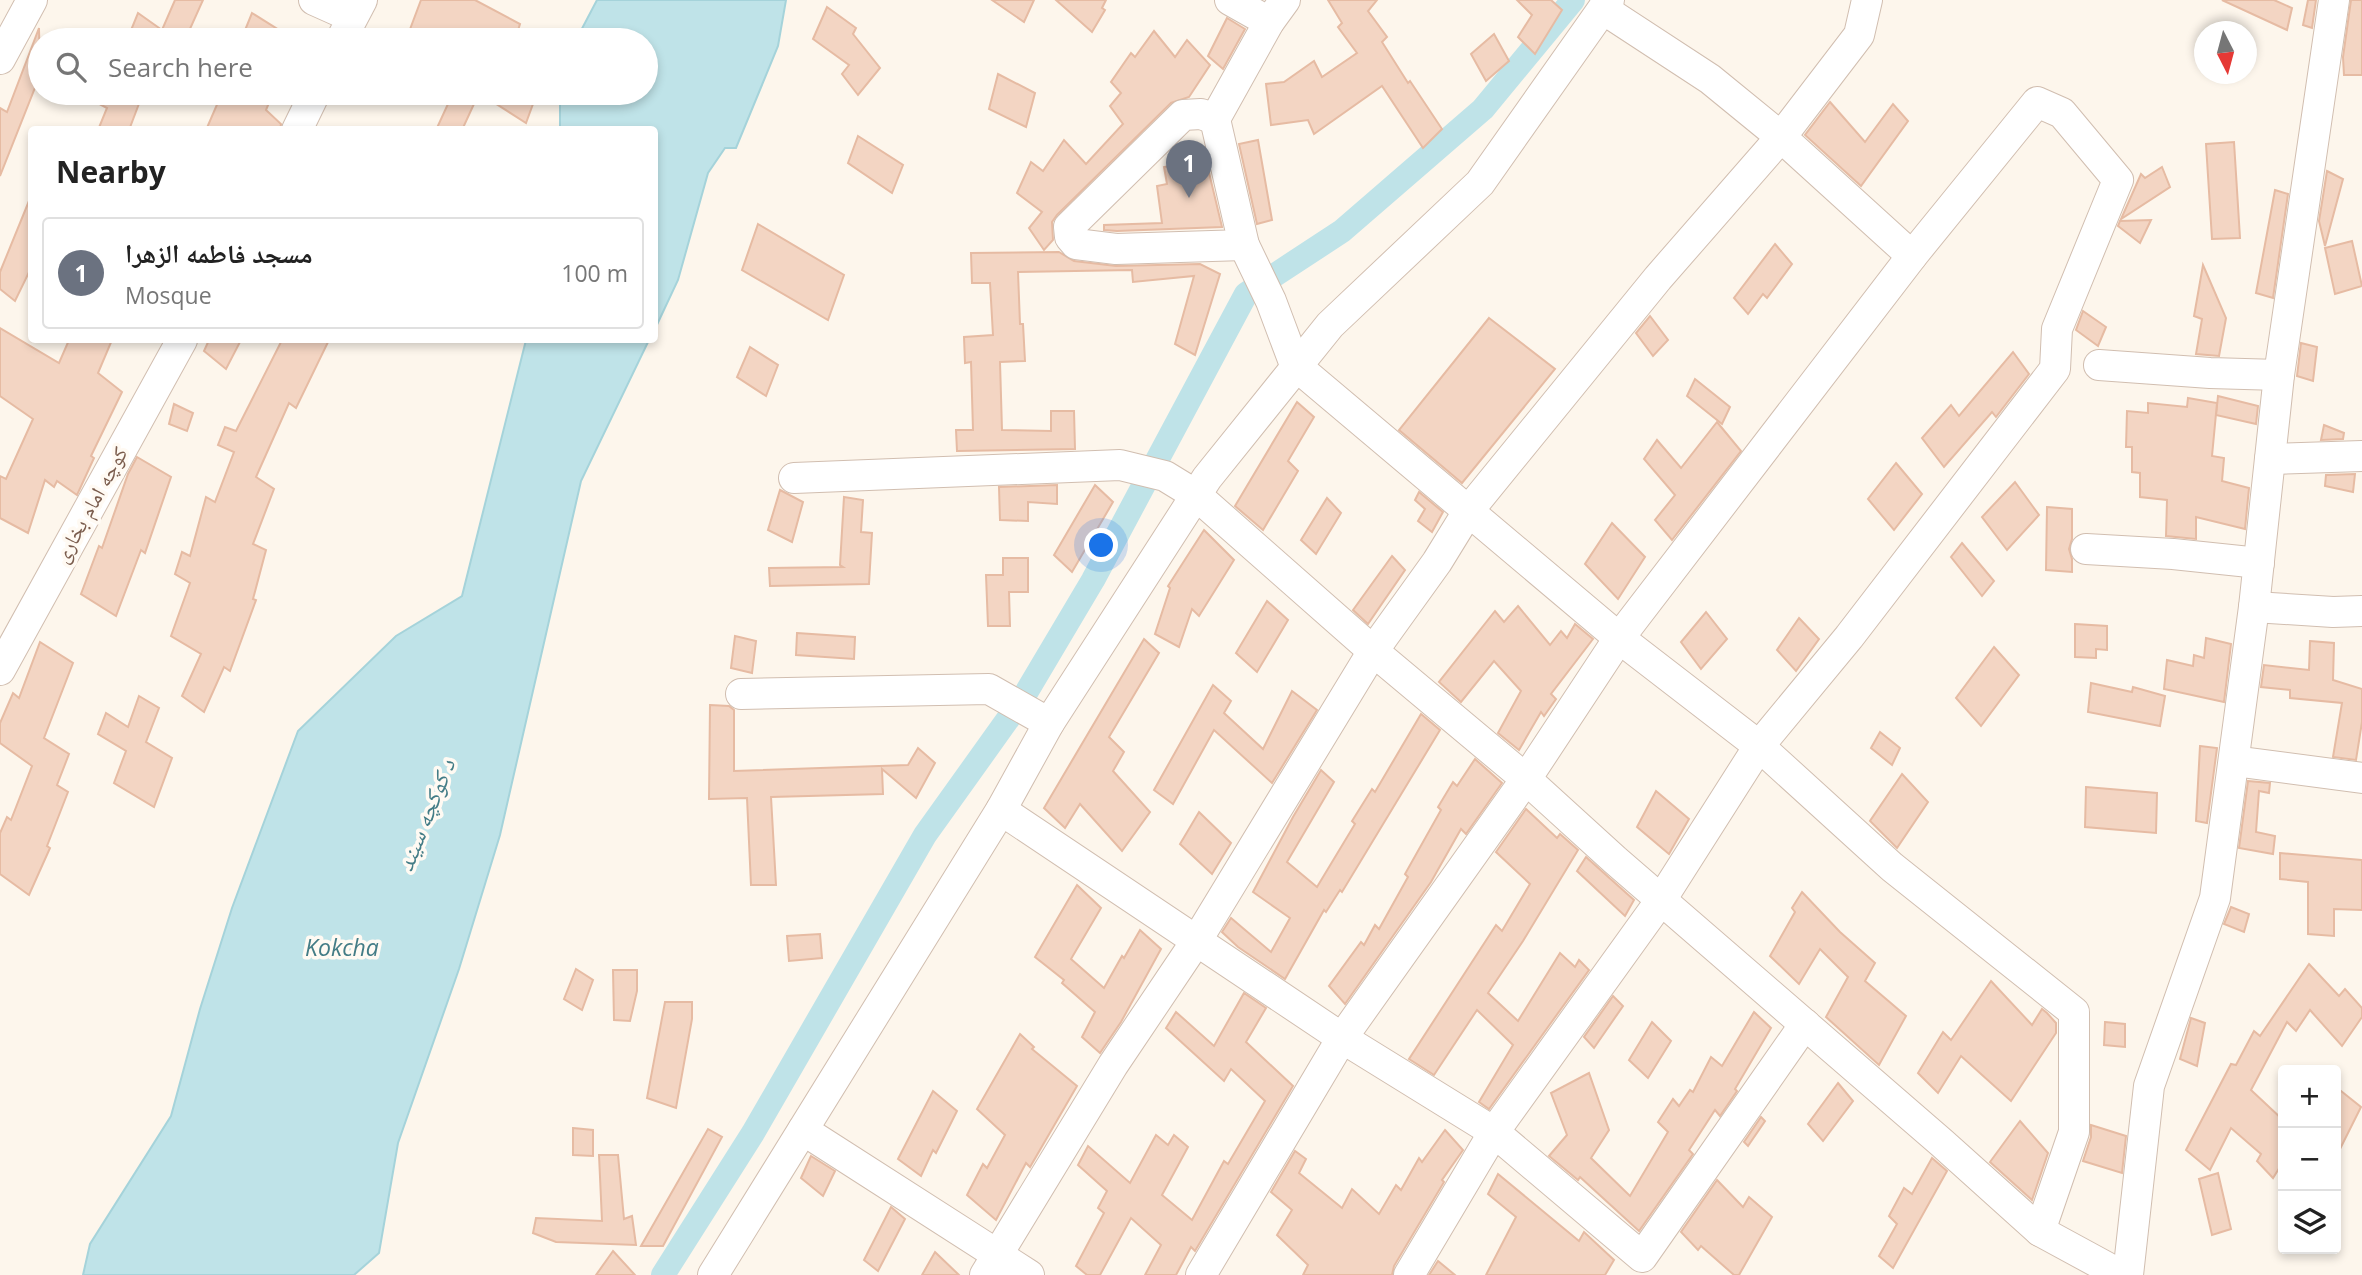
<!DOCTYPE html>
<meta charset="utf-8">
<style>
:root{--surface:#fff;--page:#f6f6f6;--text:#222;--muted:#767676;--line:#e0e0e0;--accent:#2563eb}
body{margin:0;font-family:"Open Sans","Noto Naskh Arabic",sans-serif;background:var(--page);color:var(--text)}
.controls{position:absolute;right:21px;bottom:21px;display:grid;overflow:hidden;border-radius:7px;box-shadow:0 4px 10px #0003}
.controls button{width:63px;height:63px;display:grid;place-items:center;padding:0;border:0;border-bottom:2px solid var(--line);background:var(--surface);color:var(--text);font:35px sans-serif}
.compass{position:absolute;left:2194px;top:21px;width:63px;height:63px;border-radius:50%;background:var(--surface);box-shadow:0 4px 10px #0003;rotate:174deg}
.you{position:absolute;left:1102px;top:546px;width:24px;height:24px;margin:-18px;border:5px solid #fff;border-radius:50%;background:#1a73e8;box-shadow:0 0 0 10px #1a73e833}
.badge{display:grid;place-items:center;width:46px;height:46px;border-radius:50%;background:var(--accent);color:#fff;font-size:23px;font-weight:700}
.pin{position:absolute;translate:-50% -58px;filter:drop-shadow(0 2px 4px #0008)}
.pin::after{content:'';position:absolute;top:37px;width:24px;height:21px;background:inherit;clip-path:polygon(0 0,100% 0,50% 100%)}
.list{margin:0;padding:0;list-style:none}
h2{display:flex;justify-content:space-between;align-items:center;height:91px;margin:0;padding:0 28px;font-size:30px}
h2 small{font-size:23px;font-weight:400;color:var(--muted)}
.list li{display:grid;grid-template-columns:46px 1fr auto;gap:21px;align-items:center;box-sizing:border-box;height:112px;margin:0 14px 14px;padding:0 14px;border:2px solid var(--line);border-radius:7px}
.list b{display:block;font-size:26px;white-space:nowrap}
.list p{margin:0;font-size:23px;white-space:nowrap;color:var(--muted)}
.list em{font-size:23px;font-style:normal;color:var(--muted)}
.icon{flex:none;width:38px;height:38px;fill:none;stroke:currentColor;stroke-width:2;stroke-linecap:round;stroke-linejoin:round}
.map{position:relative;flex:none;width:2362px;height:1275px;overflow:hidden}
.search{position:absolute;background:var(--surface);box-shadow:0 4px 10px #0003;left:28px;top:28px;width:630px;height:77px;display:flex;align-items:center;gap:18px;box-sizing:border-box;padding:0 24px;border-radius:38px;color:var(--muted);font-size:26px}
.panel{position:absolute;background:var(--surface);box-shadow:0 4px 10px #0003;left:28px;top:126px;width:630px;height:217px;border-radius:7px}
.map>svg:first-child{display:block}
.water{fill:#bfe3e8;stroke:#a5d3da;stroke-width:2}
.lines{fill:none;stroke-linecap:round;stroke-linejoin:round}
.canal{stroke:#bfe3e8;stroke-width:24}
.building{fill:#f3d5c3;stroke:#e6bba3;stroke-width:2}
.minor-casing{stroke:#d1beb0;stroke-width:32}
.minor{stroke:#fff;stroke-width:30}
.labels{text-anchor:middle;stroke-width:7;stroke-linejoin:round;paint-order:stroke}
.street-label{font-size:21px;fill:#7a5c4d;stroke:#fffaf3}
.water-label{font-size:23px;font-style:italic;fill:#437c86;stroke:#fffaf3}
</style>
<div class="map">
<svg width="2362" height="1275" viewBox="0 0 2362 1275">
<rect width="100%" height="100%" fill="#fdf6ec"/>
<g class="water">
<polygon points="597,0 786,0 778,46 736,148 725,148 708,173 678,280 655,329 654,130 560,129 560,93 646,93 646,40 576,40"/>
<polygon points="526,340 649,340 581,481 500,835 459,969 398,1143 379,1253 354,1275 83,1275 90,1244 171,1116 200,1009 232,908 298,731 396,636 462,596"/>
</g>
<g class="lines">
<polyline class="canal" points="663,1275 753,1133 925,835 1023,698 1093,580 1246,294 1342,231 1483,109 1573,0"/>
</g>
<g class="building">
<polygon points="175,0 203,0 185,40 127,40 138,13 162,30"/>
<polygon points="421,0 475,0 520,24 515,40 406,40"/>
<polygon points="992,0 1034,0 1024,22"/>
<polygon points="1056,0 1106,0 1102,8 1105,10 1092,32"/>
<polygon points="1328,0 1377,0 1368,11 1387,37 1382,42 1408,83 1410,81 1442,129 1423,148 1382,86 1314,134 1308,120 1271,125 1266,84 1284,82 1314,61 1322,77 1357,53 1338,27 1342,23"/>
<polygon points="1517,0 1551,0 1562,10 1535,54 1518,37 1532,15"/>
<polygon points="2222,0 2274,0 2292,8 2287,30"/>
<polygon points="2308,0 2316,0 2312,28 2303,25"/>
<polygon points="2351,0 2362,0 2362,75 2344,75 2343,57"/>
<polygon points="827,7 856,28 853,34 880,68 858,95 842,74 849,65 813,39"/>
<polygon points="252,13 295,40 241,40"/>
<polygon points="1227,18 1245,29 1223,69 1208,56"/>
<polygon points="39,28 40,75 0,176 0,108 7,112"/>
<polygon points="1154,31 1175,57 1187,40 1210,65 1189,97 1171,103 1057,215 1052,222 1053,240 1044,250 1029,228 1042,212 1017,193 1031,162 1043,171 1064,140 1086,164 1123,124 1110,106 1121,93 1111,82 1131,53 1135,57"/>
<polygon points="1494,34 1509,61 1486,81 1471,54"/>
<polygon points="998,74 1035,93 1026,127 989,109"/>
<polygon points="79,93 143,93 129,130 98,130 107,108"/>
<polygon points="222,93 273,93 266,110 281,124 280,130 206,130"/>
<polygon points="453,93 537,93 526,123 479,93 462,130 436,130"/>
<polygon points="1830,102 1865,142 1893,104 1908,121 1861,186 1805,135"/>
<polygon points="858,136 903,165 892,193 848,163"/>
<polygon points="1258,140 1272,220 1257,224 1239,144"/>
<polygon points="2234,142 2240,238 2212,239 2206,144"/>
<polygon points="1206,160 1222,227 1117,231 1104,230 1104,225 1162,223 1157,186 1167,184 1164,167"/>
<polygon points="2162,167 2170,187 2121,219 2141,174 2145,178"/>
<polygon points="2327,171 2343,179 2325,246 2319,221"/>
<polygon points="2275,190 2288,194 2273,298 2256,293"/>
<polygon points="31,196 32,266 15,301 0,289 0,272"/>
<polygon points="2151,220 2140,243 2118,226 2120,221"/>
<polygon points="758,224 844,275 828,320 742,270"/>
<polygon points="2352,241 2362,286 2335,294 2325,248"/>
<polygon points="1775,244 1792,264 1767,298 1763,294 1748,314 1734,298"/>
<polygon points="1059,252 1074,261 1116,266 1200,264 1220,274 1195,355 1175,344 1194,276 1133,282 1132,270 1018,272 1020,324 1023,324 1025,361 1000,362 1002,430 1051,431 1051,411 1074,411 1075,449 957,451 956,430 973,430 971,362 965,363 964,337 993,335 990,283 972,283 971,253"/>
<polygon points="2203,265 2226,318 2219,356 2196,354 2202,319 2194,316"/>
<polygon points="2083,311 2106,327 2098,346 2076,330"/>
<polygon points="1650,316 1668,340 1653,356 1636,333"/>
<polygon points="1489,318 1555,369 1462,483 1399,430"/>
<polygon points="0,328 59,363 69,340 112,340 98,373 122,392 91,456 94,458 77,495 57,481 54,487 45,480 28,533 0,518 0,476 6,479 33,419 0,396"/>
<polygon points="209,340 241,340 226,369 204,351"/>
<polygon points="282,340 329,340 296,408 289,403 256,477 274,489 253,544 266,550 253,599 256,600 230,671 224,667 204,712 182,696 201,654 171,636 190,583 175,574 182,552 190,556 206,497 215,502 234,452 218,445 225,427 236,431"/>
<polygon points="2301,343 2317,347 2313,381 2297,376"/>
<polygon points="750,347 778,365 766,396 737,377"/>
<polygon points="2013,352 2029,374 1996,417 1992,412 1944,467 1922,438 1951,405 1959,416"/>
<polygon points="1695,379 1730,407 1722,424 1687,396"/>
<polygon points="2218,396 2258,406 2256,424 2216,415"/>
<polygon points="2188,398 2217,403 2212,456 2224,458 2222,481 2249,488 2245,529 2196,517 2196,539 2166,536 2167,500 2140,497 2140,473 2132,472 2132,447 2126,447 2127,411 2148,413 2148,403 2187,407"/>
<polygon points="1297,402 1314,417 1288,461 1298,471 1263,530 1235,506"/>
<polygon points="174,404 193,413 187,431 169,424"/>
<polygon points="1717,422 1741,451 1672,540 1655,520 1675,495 1644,459 1657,440 1681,468"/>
<polygon points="2324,425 2344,433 2343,439 2321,440"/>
<polygon points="137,457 171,477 145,553 141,550 116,616 81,594 99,546 102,548 128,474"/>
<polygon points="1896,463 1922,494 1894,530 1868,499"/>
<polygon points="2355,474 2353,492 2325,486 2326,475"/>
<polygon points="2015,482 2039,515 2007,550 1982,517"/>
<polygon points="1057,485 1057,504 1028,502 1028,521 1000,520 999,487"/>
<polygon points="1095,485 1113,502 1072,572 1054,555"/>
<polygon points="780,490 803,502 792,542 768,530"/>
<polygon points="1419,492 1443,512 1432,532 1418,521 1425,509 1415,500"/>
<polygon points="844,497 863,500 861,532 872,533 869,584 770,586 769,568 843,567 840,565"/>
<polygon points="1327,498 1341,513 1316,554 1301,540"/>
<polygon points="2047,507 2072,509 2072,539 2069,549 2072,559 2072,572 2046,570"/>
<polygon points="1612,523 1645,557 1618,599 1585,564"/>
<polygon points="1204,530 1234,560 1199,616 1192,609 1179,647 1155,634 1170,588 1168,586"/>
<polygon points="1962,543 1994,581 1982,596 1951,557"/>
<polygon points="1392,556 1405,570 1368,624 1353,610"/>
<polygon points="1003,558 1028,558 1028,592 1009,592 1010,626 988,626 986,575 1003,575"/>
<polygon points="1267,601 1288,620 1257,672 1236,653"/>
<polygon points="1518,606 1550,645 1561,631 1567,638 1575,624 1593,639 1551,694 1556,699 1544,716 1541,712 1519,750 1498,733 1521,691 1494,661 1461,702 1439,682 1495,611 1504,622"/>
<polygon points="1706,612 1727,639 1701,669 1681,642"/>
<polygon points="1799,618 1819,639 1796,671 1777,650"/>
<polygon points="2075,624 2107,626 2107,650 2096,649 2096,658 2075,657"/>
<polygon points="797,633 855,637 854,659 796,655"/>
<polygon points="735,636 756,641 752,673 731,668"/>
<polygon points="2206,638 2231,644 2224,702 2164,689 2167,660 2193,666 2194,655 2204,658"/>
<polygon points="1144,639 1159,653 1109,737 1124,752 1113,771 1150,812 1122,851 1080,804 1065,828 1044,808"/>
<polygon points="2310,641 2334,643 2333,680 2362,689 2362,722 2356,760 2333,757 2342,703 2290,698 2290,690 2261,687 2264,665 2309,670"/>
<polygon points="40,642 73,663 44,738 69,754 57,785 68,792 47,846 50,848 29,895 0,874 0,833 7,817 11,820 32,766 0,743 0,723 13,693 19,698"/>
<polygon points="1994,647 2019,675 1981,726 1956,698"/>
<polygon points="2091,683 2132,692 2133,687 2165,696 2160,726 2088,712"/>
<polygon points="1213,685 1231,701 1224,713 1263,749 1292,691 1317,710 1272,783 1214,730 1173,804 1154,790"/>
<polygon points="139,696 159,708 146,742 172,758 154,807 114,783 126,751 98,734 106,713 128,727"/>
<polygon points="710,705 729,706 734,710 734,771 908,765 918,748 935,763 916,798 882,769 883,794 771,797 776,885 751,885 747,798 709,799"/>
<polygon points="1421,714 1440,730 1342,892 1340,890 1326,912 1324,910 1285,979 1238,947 1222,932 1231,918 1271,952 1290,918 1253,892 1293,817 1321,770 1334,782 1287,862 1317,887 1355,824 1352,821 1372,789 1375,792"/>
<polygon points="1880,732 1900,748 1892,765 1871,748"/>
<polygon points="2200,746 2217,748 2207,823 2196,821"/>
<polygon points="1475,759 1502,783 1466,834 1461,829 1431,882 1345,1004 1329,986 1361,942 1364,945 1375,925 1379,929 1408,877 1405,874 1441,810 1438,807 1453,782 1457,786"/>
<polygon points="1902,774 1928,802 1897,848 1870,821"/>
<polygon points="2248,781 2270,783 2269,793 2259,791 2256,832 2275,836 2273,854 2239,848"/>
<polygon points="2086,787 2157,793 2156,833 2085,827"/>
<polygon points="1656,791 1689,819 1669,854 1637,827"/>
<polygon points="1526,809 1557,838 1560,834 1578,850 1523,941 1488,993 1518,1021 1560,953 1575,967 1579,960 1589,970 1489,1109 1479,1102 1513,1045 1477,1010 1434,1075 1409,1059 1496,925 1502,931 1530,884 1496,852"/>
<polygon points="1199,812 1231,843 1212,874 1180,844"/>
<polygon points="2280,853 2362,860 2362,910 2334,909 2334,936 2308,934 2308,882 2280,879"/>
<polygon points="1586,857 1634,900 1625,916 1577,871"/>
<polygon points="1077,885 1101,908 1071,959 1104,988 1122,956 1124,958 1140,930 1161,949 1121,1022 1100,1053 1082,1037 1095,1012 1062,983 1064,980 1035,957"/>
<polygon points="1802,892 1840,932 1875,963 1865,981 1906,1016 1879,1065 1826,1017 1848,977 1820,949 1799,984 1770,956 1795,912 1792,908"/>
<polygon points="2231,907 2249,914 2244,932 2224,924"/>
<polygon points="820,934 822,958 789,961 787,936"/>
<polygon points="2309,964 2339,996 2345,989 2362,1008 2362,1017 2342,1046 2310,1010 2296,1031 2287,1022 2251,1090 2283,1120 2283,1162 2273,1178 2257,1161 2261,1154 2231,1128 2210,1170 2186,1150 2231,1064 2236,1065 2254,1031 2260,1036"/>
<polygon points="576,969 593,980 582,1010 564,999"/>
<polygon points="613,970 637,970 637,991 630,1021 614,1020"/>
<polygon points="1991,981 2032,1025 2042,1009 2047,1013 2056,1023 2056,1033 2011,1101 1961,1056 1938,1093 1918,1073 1943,1032 1951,1040"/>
<polygon points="1244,993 1266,1008 1246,1042 1293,1086 1195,1251 1191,1247 1176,1275 1145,1275 1161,1245 1131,1218 1100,1275 1087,1275 1076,1266 1104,1213 1098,1208 1107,1191 1078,1165 1088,1146 1130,1183 1156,1135 1168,1145 1174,1135 1188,1147 1162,1195 1192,1220 1224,1161 1228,1164 1265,1101 1231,1069 1224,1081 1166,1028 1176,1012 1214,1046"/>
<polygon points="1613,996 1623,1006 1594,1048 1584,1037"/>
<polygon points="665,1002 692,1002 692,1019 676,1108 647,1098"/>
<polygon points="1754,1012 1771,1028 1735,1089 1737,1091 1720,1116 1715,1110 1689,1150 1693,1154 1639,1231 1580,1177 1578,1180 1549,1156 1567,1135 1551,1093 1589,1073 1609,1130 1591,1158 1630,1196 1668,1132 1658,1122 1673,1099 1679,1106 1690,1090 1693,1092 1711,1057 1722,1066"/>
<polygon points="2191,1018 2205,1023 2197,1066 2180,1059"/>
<polygon points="1652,1022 1671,1041 1648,1078 1629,1060"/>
<polygon points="2105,1022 2125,1024 2125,1047 2104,1045"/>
<polygon points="1020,1034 1034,1047 1032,1049 1077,1086 1030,1167 1026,1163 996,1220 967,1195 983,1164 987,1168 1005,1135 977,1109"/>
<polygon points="1838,1083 1853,1101 1823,1141 1808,1124"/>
<polygon points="2336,1087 2361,1107 2336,1157"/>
<polygon points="933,1091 957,1111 936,1153 933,1150 921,1176 898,1159"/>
<polygon points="1761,1117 1765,1121 1748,1146 1744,1142"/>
<polygon points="2020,1121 2048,1153 2032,1200 1990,1162"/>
<polygon points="2091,1125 2126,1136 2122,1173 2083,1161 2091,1137"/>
<polygon points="573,1128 593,1130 593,1156 573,1155"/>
<polygon points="708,1129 722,1137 663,1246 641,1246"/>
<polygon points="1445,1130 1463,1150 1442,1180 1444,1182 1394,1266 1392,1275 1303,1275 1308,1265 1277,1235 1292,1210 1271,1192 1295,1151 1306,1159 1299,1173 1342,1208 1352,1189 1379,1214 1396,1185 1401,1190 1419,1158 1422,1162"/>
<polygon points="599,1155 618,1155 624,1219 632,1216 636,1245 556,1242 533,1233 536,1218 602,1221"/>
<polygon points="811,1156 835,1171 823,1196 801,1178"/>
<polygon points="1932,1158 1947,1171 1893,1268 1879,1256 1897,1224 1889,1216 1904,1188 1912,1194"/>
<polygon points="2218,1173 2231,1229 2212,1235 2199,1179"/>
<polygon points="1498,1174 1579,1241 1584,1232 1614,1260 1605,1275 1486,1275 1516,1217 1488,1194"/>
<polygon points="1717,1180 1743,1207 1749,1197 1772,1217 1739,1275 1734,1275 1701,1246 1698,1250 1681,1232"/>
<polygon points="891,1207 905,1219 878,1271 864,1260"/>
<polygon points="613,1251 635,1275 596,1275"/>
<polygon points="935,1252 959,1275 922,1275"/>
<polygon points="1438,1261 1455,1275 1429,1275"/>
</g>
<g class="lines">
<g class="minor-casing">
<g id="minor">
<polyline points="314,0 352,17"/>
<polyline points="1230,0 1269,22"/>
<polyline points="1285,0 1269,22 1215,119 1244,245 1271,301 1295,365 1619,638 1759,746 1892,867 2074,1012 2074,1132 2040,1231"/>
<polyline points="1603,9 1710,79 1781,137 1912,256"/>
<polyline points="341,40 362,0"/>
<polyline points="0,59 32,0"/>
<polyline points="1215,119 1201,114 1183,115 1069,227 1070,237 1076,244 1116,249 1244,245"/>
<polyline points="297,130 315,93"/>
<polyline points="2099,365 2210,373 2279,375"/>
<polyline points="2270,459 2362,456"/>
<polyline points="794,478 1120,465 1165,476 1196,495 1373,651 1526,779 1615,860 1942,1143 2040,1231 2121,1275"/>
<polyline points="2086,549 2173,554 2259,563"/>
<polyline points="2254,607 2333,612 2362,611"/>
<polyline points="0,670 182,340"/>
<polyline points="741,694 989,689 1049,723"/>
<polyline points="2234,761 2362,778"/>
<polyline points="1001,810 1342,1038 1494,1132 1642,1257 1805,1024"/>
<polyline points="803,1130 1029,1275"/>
<polyline points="713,1275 1001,810 1049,723 1207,478 1330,325 1480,183 1609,0"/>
<polyline points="985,1275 1113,1065 1197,940 1373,651 1437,562 1469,510 1658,278 1781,137 1859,35 1867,0"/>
<polyline points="1201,1275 1342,1038 1526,779 1619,638 1912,256 2037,102 2062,113 2118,180 2057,329 2055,369 1849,637 1759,746 1661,900 1494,1132 1409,1275"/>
<polyline points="2128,1275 2149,1086 2215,898 2254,607 2279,375 2334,0"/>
</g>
</g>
<use href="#minor" class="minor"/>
</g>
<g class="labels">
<g class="street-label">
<text transform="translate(91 505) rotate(-61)" y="7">کوچه امام بخاری</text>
</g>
<g class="water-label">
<text transform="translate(426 815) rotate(-68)" y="8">د کوکچه سیند</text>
<text x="342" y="956">Kokcha</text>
</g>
</g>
</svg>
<div class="controls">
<button>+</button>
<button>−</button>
<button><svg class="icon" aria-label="layers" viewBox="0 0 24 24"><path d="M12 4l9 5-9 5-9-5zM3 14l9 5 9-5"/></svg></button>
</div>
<svg class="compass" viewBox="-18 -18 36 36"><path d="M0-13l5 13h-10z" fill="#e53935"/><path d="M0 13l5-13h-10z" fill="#767676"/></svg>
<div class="you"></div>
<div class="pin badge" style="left:1189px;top:198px;background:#6b7280">1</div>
<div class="search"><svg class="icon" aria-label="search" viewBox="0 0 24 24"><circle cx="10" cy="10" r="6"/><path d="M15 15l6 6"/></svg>Search here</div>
<section class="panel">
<h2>Nearby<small></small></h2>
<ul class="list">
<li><span class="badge" style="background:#6b7280">1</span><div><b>مسجد فاطمه الزهرا</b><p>Mosque</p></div><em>100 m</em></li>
</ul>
</section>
</div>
